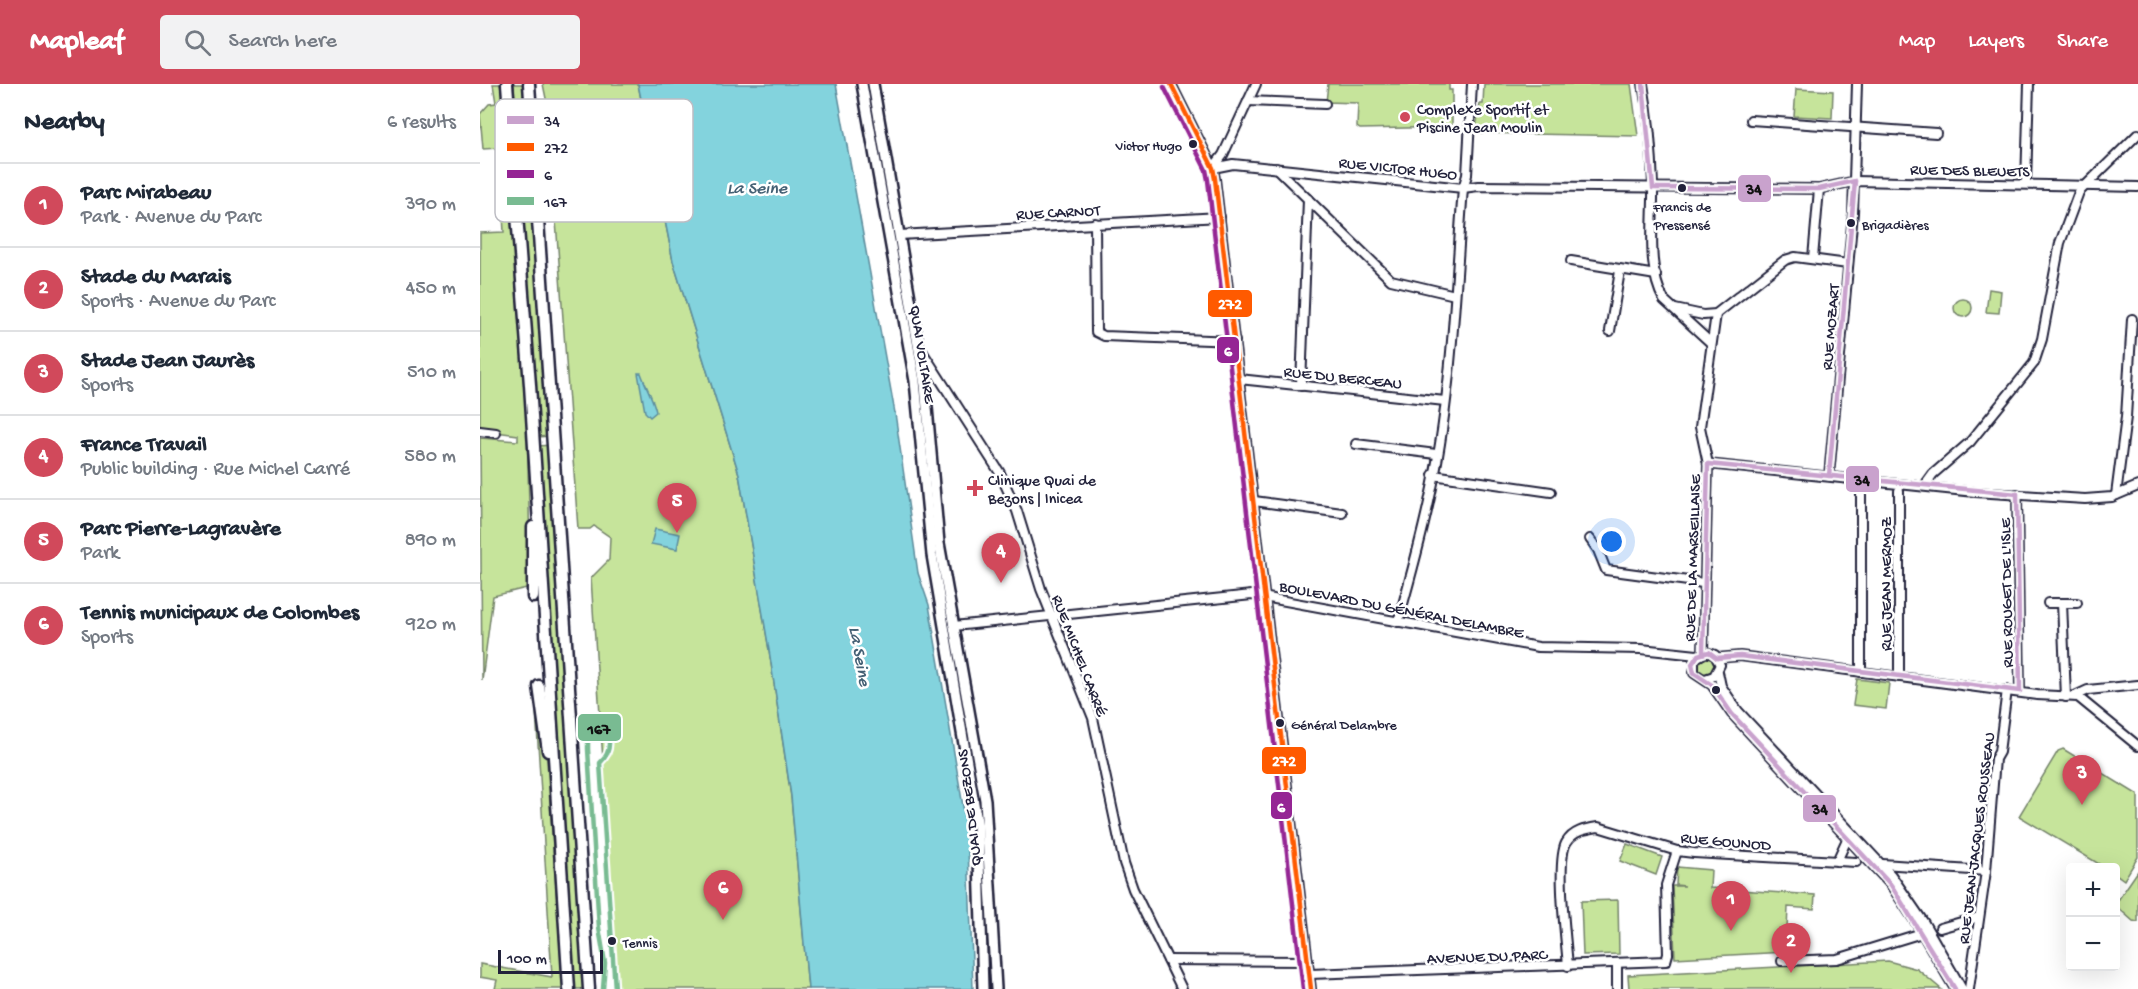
<!DOCTYPE html>
<meta charset="utf-8">
<style>
:root{--surface:#fff;--page:#f2f2f3;--text:#1f2937;--muted:#747a83;--line:#e0e1e3;--accent:#d1495b}
body{margin:0;font-family:"Gochi Hand",sans-serif;background:var(--page);color:var(--text)}
.controls{position:absolute;right:18px;bottom:18px;display:grid;overflow:hidden;border-radius:6px;box-shadow:0 6px 24px #0002}
.controls button{width:54px;height:54px;display:grid;place-items:center;padding:0;border:0;border-bottom:2px solid var(--line);background:var(--surface);color:var(--text);font:30px sans-serif}
.scale{position:absolute;left:18px;bottom:15px;width:105px;box-sizing:border-box;padding-left:6px;border:3px solid #22223b;border-top:0;font-size:16px;line-height:21px;white-space:nowrap;color:#22223b;-webkit-text-stroke:4px #fff;paint-order:stroke}
.you{position:absolute;left:1132px;top:458px;width:21px;height:21px;margin:-15px;border:4px solid #fff;border-radius:50%;background:#1a73e8;box-shadow:0 0 0 9px #1a73e833}
.badge{display:grid;place-items:center;width:39px;height:39px;border-radius:50%;background:var(--accent);color:#fff;font-size:20px;font-weight:700}
.pin{position:absolute;translate:-50% -50px;filter:drop-shadow(0 2px 3px #0008)}
.pin::after{content:'';position:absolute;top:32px;width:21px;height:18px;background:inherit;clip-path:polygon(0 0,100% 0,50% 100%)}
.list{margin:0;padding:0;list-style:none}
h2{display:flex;justify-content:space-between;align-items:center;height:78px;margin:0;padding:0 24px;font-size:26px}
h2 small{font-size:20px;font-weight:400;color:var(--muted)}
.list li{display:grid;grid-template-columns:39px 1fr auto;gap:18px;align-items:center;box-sizing:border-box;height:84px;padding:0 24px;border-top:2px solid var(--line)}
.list b{display:block;font-size:22px;white-space:nowrap}
.list p{margin:0;font-size:20px;white-space:nowrap;color:var(--muted)}
.list em{font-size:20px;font-style:normal;color:var(--muted)}
.icon{flex:none;width:33px;height:33px;fill:none;stroke:currentColor;stroke-width:2;stroke-linecap:round;stroke-linejoin:round}
.map{position:relative;flex:none;width:1658px;height:905px;overflow:hidden}
header{display:flex;align-items:center;gap:36px;box-sizing:border-box;height:84px;padding:0 30px;background:var(--accent);color:#fff}
header strong{font-size:28px}
nav{display:flex;gap:33px;margin-inline-start:auto;font-size:21px}
.search{width:420px;height:54px;background:var(--page);display:flex;align-items:center;gap:15px;box-sizing:border-box;padding:0 21px;border-radius:6px;color:var(--muted);font-size:22px}
main{display:flex}
aside{flex:1;background:var(--surface)}
.map>svg:first-child{display:block}
.green{fill:#c6e49b;stroke:#74836b;stroke-width:1.5}
.water{fill:#83d3dd;stroke:#5c8c9c;stroke-width:1.5}
.lines{fill:none;stroke-linecap:round;stroke-linejoin:round}
.minor-casing{stroke:#22223b;stroke-width:12}
.major-casing{stroke:#22223b;stroke-width:14}
.highway-casing{stroke:#22223b;stroke-width:15}
.minor{stroke:#fff;stroke-width:8}
.major{stroke:#fff;stroke-width:9}
.highway{stroke:#fff;stroke-width:10}
.bus-1-casing{stroke:#fff;stroke-width:9}
.bus-2-casing{stroke:#fff;stroke-width:9}
.bus-3-casing{stroke:#fff;stroke-width:9}
.bus-4-casing{stroke:#fff;stroke-width:9}
.bus-1{stroke:#c9a2cd;stroke-width:4.5}
.bus-2{stroke:#ff5a00;stroke-width:4.5}
.bus-3{stroke:#952594;stroke-width:4.5}
.bus-4{stroke:#79bb92;stroke-width:4.5}
.poi-dot{fill:#d1495b;stroke:#fff;stroke-width:2}
.bus-dot{fill:#22223b;stroke:#fff;stroke-width:2}
.labels{text-anchor:middle;stroke-width:5;stroke-linejoin:round;paint-order:stroke}
.bus-label{font-size:14px;fill:#22223b;stroke:#fff;text-anchor:start}
.poi-label{font-size:16px;fill:#22223b;stroke:#fff;text-anchor:start}
.street-label{font-size:16px;fill:#22223b;stroke:#fff}
.water-label{font-size:18px;font-style:italic;fill:#446074;stroke:#fff}
.key{fill:#fff;stroke:#bdbdc4;stroke-width:1.5}
.key-label{font-size:16px;fill:#22223b}
.line-badge{stroke:#fff;stroke-width:2}
.badge-label{font-size:16px;text-anchor:middle;font-weight:bold;fill:#fff}
.pale-badge-label{font-size:16px;text-anchor:middle;font-weight:bold;fill:#111}
</style>
<header>
<strong>Mapleaf</strong>
<div class="search"><svg class="icon" aria-label="search" viewBox="0 0 24 24"><circle cx="10" cy="10" r="6"/><path d="M15 15l6 6"/></svg>Search here</div>
<nav><a>Map</a><a>Layers</a><a>Share</a></nav>
</header>
<main>
<aside>
<h2>Nearby<small>6 results</small></h2>
<ul class="list">
<li><span class="badge">1</span><div><b>Parc Mirabeau</b><p>Park · Avenue du Parc</p></div><em>390 m</em></li>
<li><span class="badge">2</span><div><b>Stade du Marais</b><p>Sports · Avenue du Parc</p></div><em>450 m</em></li>
<li><span class="badge">3</span><div><b>Stade Jean Jaurès</b><p>Sports</p></div><em>510 m</em></li>
<li><span class="badge">4</span><div><b>France Travail</b><p>Public building · Rue Michel Carré</p></div><em>580 m</em></li>
<li><span class="badge">5</span><div><b>Parc Pierre-Lagravère</b><p>Park</p></div><em>890 m</em></li>
<li><span class="badge">6</span><div><b>Tennis municipaux de Colombes</b><p>Sports</p></div><em>920 m</em></li>
</ul>
</aside>
<div class="map">
<svg width="1658" height="905" viewBox="0 0 1658 905">
<rect width="100%" height="100%" fill="#fff"/>
<filter id="ink" filterUnits="userSpaceOnUse"><feTurbulence type="fractalNoise" baseFrequency=".0167" numOctaves="2"/><feDisplacementMap in="SourceGraphic" scale="12" xChannelSelector="R" yChannelSelector="G"/><feConvolveMatrix kernelMatrix="1 2 1 2 8 2 1 2 1" color-interpolation-filters="sRGB"/></filter>
<g filter="url(#ink)">
<g class="green">
<polygon points="13,0 20,0 23,16 47,343 51,503 13,512 2,596 0,354 38,357 38,351 0,346 0,149 24,148 19,64 3,65 0,30 9,20 16,19"/>
<polygon points="34,0 45,0 70,352 58,353"/>
<polygon points="63,0 158,0 193,177 259,390 289,566 311,713 328,905 138,905 111,494 129,476 130,453 114,442 110,445 98,445 68,24"/>
<polygon points="848,0 969,0 969,6 972,6 972,43 880,45 877,43 878,19 846,18"/>
<polygon points="1004,0 1151,0 1158,52 995,49 1000,20 1003,20"/>
<polygon points="1316,5 1353,7 1352,34 1314,32"/>
<polygon points="1509,205 1521,207 1519,229 1506,228"/>
<circle cx="1483" cy="224" r="9"/>
<polygon points="70,361 105,905 93,905 59,362"/>
<circle cx="1226" cy="581" r="9"/>
<polygon points="1377,595 1409,599 1406,625 1373,621"/>
<polygon points="55,609 60,616 67,678 83,905 15,905 17,896 0,893 0,880 72,893"/>
<polygon points="1583,665 1658,711 1658,773 1644,796 1636,790 1636,784 1624,783 1539,732 1578,667"/>
<polygon points="1147,760 1182,773 1176,791 1140,777"/>
<polygon points="1197,783 1231,786 1230,804 1335,811 1334,825 1308,823 1306,868 1195,874 1192,802 1205,802 1196,801"/>
<polygon points="1658,787 1658,838 1653,837 1636,822 1636,819"/>
<polygon points="1138,816 1139,870 1103,871 1101,817"/>
<polygon points="1408,877 1437,885 1461,905 1149,905 1148,891"/>
</g>
<g class="water">
<polygon points="158,0 356,0 415,329 438,489 449,521 484,728 488,763 493,905 328,905 311,712 289,566 259,390 193,177"/>
<path d="M158 289H161C165 301 174 316 176 328L170 333 165 328Z"/>
<polygon points="175,445 200,450 197,465 171,460"/>
</g>
<g class="lines">
<g class="minor-casing">
<g id="minor">
<polyline points="691,0 733,84 735,95 831,905"/>
<path d="M1163 0C1169 34 1172 68 1173 102 1174 137 1166 184 1184 216L1231 259"/>
<polyline points="768,17 845,20"/>
<polyline points="1271,36 1456,49"/>
<polyline points="733,84 753,80 983,104 998,102 1339,105 1375,97 1658,103"/>
<polyline points="733,84 743,71 776,0"/>
<polyline points="796,84 911,196 975,211"/>
<polyline points="1546,99 1549,0"/>
<polyline points="615,139 616,248 624,252 755,257"/>
<polyline points="419,151 740,133"/>
<polyline points="1333,174 1339,105"/>
<polyline points="1091,177 1176,191"/>
<polyline points="1195,225 1223,231 1236,230 1305,176 1315,173 1368,180"/>
<polyline points="1130,247 1140,187"/>
<polyline points="440,264 520,389 537,427 561,505 613,634 644,779 653,805 702,905"/>
<polyline points="759,295 965,317"/>
<polyline points="821,302 828,115"/>
<polyline points="0,347 16,349"/>
<polyline points="876,360 956,370"/>
<polyline points="1228,380 1495,408 1605,415 1632,413 1658,402"/>
<polyline points="953,391 1071,408"/>
<polyline points="1349,392 1373,129 1377,0"/>
<polyline points="1445,401 1453,390 1490,358 1554,279 1562,255 1580,159 1599,108 1658,50"/>
<polyline points="1537,410 1540,607"/>
<polyline points="1636,411 1646,333 1652,235"/>
<polyline points="774,417 862,429"/>
<polyline points="1110,455 1118,466 1126,486 1223,499"/>
<polyline points="1568,519 1597,519"/>
<polyline points="1582,519 1586,613"/>
<path d="M918 538C929 499 940 459 949 418 972 316 975 208 983 104L987 91 992 0"/>
<polyline points="474,542 772,511 1058,563 1161,565 1217,571"/>
<polyline points="1223,568 1228,380 1220,343 1236,230"/>
<polyline points="1237,574 1260,572 1557,611 1598,613 1658,662"/>
<polyline points="1238,588 1241,602 1258,627 1411,791 1444,839 1482,905"/>
<polyline points="1381,588 1381,401"/>
<polyline points="1419,593 1419,407"/>
<polyline points="1225,595 1234,592 1240,581 1235,571 1226,568 1214,575 1214,589 1232,601 1252,630 1411,801 1436,839 1475,905"/>
<polyline points="1595,612 1608,606 1658,601"/>
<polyline points="1357,777 1368,753"/>
<polyline points="1402,780 1506,787"/>
<polyline points="1460,844 1499,833"/>
<polyline points="688,876 828,877"/>
<polyline points="1302,877 1357,875 1442,849"/>
<polyline points="1137,880 1137,905"/>
<path d="M1088 882C1086 856 1076 778 1086 759 1093 747 1105 745 1118 743L1197 767 1214 769 1376 778"/>
<polyline points="830,890 1186,877 1188,870 1186,801 1197,767"/>
<polyline points="1489,905 1506,787 1515,675 1519,668 1527,606"/>
</g>
</g>
<g class="major-casing">
<g id="major">
<polyline points="382,0 435,297 452,471 498,743 503,905"/>
<polyline points="393,0 445,301 459,459 505,716 516,905"/>
</g>
</g>
<g class="highway-casing">
<g id="highway">
<polyline points="27,0 50,301 89,905"/>
<polyline points="49,0 109,905"/>
<polyline points="53,443 53,513"/>
<polyline points="59,602 68,667"/>
</g>
</g>
<use href="#minor" class="minor"/>
<use href="#major" class="major"/>
<use href="#highway" class="highway"/>
<g class="bus-1-casing">
<g id="bus-1">
<polyline points="1163,0 1173,104"/>
<polyline points="1173,104 1339,105 1375,97"/>
<polyline points="1228,380 1537,410"/>
<polyline points="1349,392 1375,97"/>
<polyline points="1537,410 1540,607"/>
<polyline points="1223,568 1228,380"/>
<polyline points="1237,574 1229,568 1218,571 1212,580 1214,589 1232,601 1252,630 1411,801 1475,905"/>
<polyline points="1237,574 1260,572 1540,607"/>
</g>
</g>
<g class="bus-2-casing">
<polyline id="bus-2" points="691,0 733,84 735,95 831,905"/>
</g>
<g class="bus-3-casing">
<polyline id="bus-3" points="684,3 726,86 728,96 823,905"/>
</g>
<g class="bus-4-casing">
<path id="bus-4" d="M123 905 125 879 119 844 108 665V651L118 643 127 648C131 660 130 670 120 679L135 905"/>
</g>
<use href="#bus-1" class="bus-1"/>
<use href="#bus-2" class="bus-2"/>
<use href="#bus-3" class="bus-3"/>
<use href="#bus-4" class="bus-4"/>
</g>
</g>
<g class="poi-dot">
<circle cx="925" cy="33" r="6"/>
<path d="M492 395h6v6h6v6h-6v6h-6v-6h-6v-6h6z"/>
</g>
<g class="bus-dot">
<circle cx="713" cy="60" r="5"/>
<circle cx="1202" cy="104" r="5"/>
<circle cx="1371" cy="139" r="5"/>
<circle cx="1236" cy="606" r="5"/>
<circle cx="800" cy="639" r="5"/>
<circle cx="132" cy="857" r="5"/>
</g>
<g class="labels">
<g class="bus-label">
<text x="702" y="66" text-anchor="end">Victor Hugo</text>
<text x="1202" y="127" text-anchor="middle">Francis de<tspan x="1202" dy="18">Pressensé</tspan></text>
<text x="1382" y="145">Brigadières</text>
<text x="811" y="645">Général Delambre</text>
<text x="143" y="863">Tennis</text>
</g>
<g class="poi-label">
<text x="937" y="30">Complexe Sportif et<tspan x="937" dy="18">Piscine Jean Moulin</tspan></text>
<text x="508" y="401">Clinique Quai de<tspan x="508" dy="18">Bezons | Inicea</tspan></text>
</g>
<g class="street-label">
<text transform="translate(918 83) rotate(6)" y="6">RUE VICTOR HUGO</text>
<text transform="translate(1490 85) rotate(1)" y="6">RUE DES BLEUETS</text>
<text transform="translate(578 127) rotate(-3)" y="6">RUE CARNOT</text>
<text transform="translate(1349 243) rotate(-85)" y="6">RUE MOZART</text>
<text transform="translate(444 270) rotate(81)" y="6">QUAI VOLTAIRE</text>
<text transform="translate(863 292) rotate(6)" y="6">RUE DU BERCEAU</text>
<text transform="translate(1211 474) rotate(-88)" y="6">RUE DE LA MARSEILLAISE</text>
<text transform="translate(1405 500) rotate(-90)" y="6">RUE JEAN MERMOZ</text>
<text transform="translate(1525 509) rotate(-91)" y="6">RUE ROUGET DE L'ISLE</text>
<text transform="translate(922 524) rotate(11)" y="6">BOULEVARD DU GÉNÉRAL DELAMBRE</text>
<text transform="translate(601 571) rotate(69)" y="6">RUE MICHEL CARRÉ</text>
<text transform="translate(488 724) rotate(-97)" y="6">QUAI DE BEZONS</text>
<text transform="translate(1495 754) rotate(-83)" y="6">RUE JEAN-JACQUES ROUSSEAU</text>
<text transform="translate(1246 756) rotate(5)" y="6">RUE GOUNOD</text>
<text transform="translate(1007 871) rotate(-2)" y="6">AVENUE DU PARC</text>
</g>
<g class="water-label">
<text x="277" y="109">La Seine</text>
<text transform="translate(381 572) rotate(80)" y="6">La Seine</text>
</g>
</g>
<rect x="15" y="15" width="198" height="123" rx="9" class="key"/>
<rect x="27" y="32" width="27" height="8" fill="#c9a2cd"/>
<rect x="27" y="59" width="27" height="8" fill="#ff5a00"/>
<rect x="27" y="86" width="27" height="8" fill="#952594"/>
<rect x="27" y="113" width="27" height="8" fill="#79bb92"/>
<g class="key-label">
<text x="64" y="42">34</text>
<text x="64" y="69">272</text>
<text x="64" y="96">6</text>
<text x="64" y="123">167</text>
</g>
<g class="line-badge">
<rect x="1257" y="90" width="35" height="29" rx="6" fill="#c9a2cd"/>
<rect x="727" y="205" width="46" height="29" rx="6" fill="#ff5a00"/>
<rect x="736" y="252" width="24" height="28" rx="6" fill="#952594"/>
<rect x="1365" y="381" width="35" height="28" rx="6" fill="#c9a2cd"/>
<rect x="97" y="629" width="45" height="29" rx="6" fill="#79bb92"/>
<rect x="781" y="662" width="46" height="29" rx="6" fill="#ff5a00"/>
<rect x="790" y="707" width="23" height="29" rx="6" fill="#952594"/>
<rect x="1322" y="710" width="35" height="29" rx="6" fill="#c9a2cd"/>
</g>
<g class="badge-label">
<text x="750" y="225">272</text>
<text x="748" y="272">6</text>
<text x="804" y="682">272</text>
<text x="801" y="728">6</text>
</g>
<g class="pale-badge-label">
<text x="1274" y="110">34</text>
<text x="1382" y="401">34</text>
<text x="119" y="650">167</text>
<text x="1340" y="730">34</text>
</g>
</svg>
<div class="controls">
<button>+</button>
<button>−</button>
</div>
<div class="scale">100 m</div>
<div class="you"></div>
<div class="pin badge" style="left:1251px;top:847px">1</div>
<div class="pin badge" style="left:1311px;top:889px">2</div>
<div class="pin badge" style="left:1602px;top:721px">3</div>
<div class="pin badge" style="left:521px;top:499px">4</div>
<div class="pin badge" style="left:197px;top:449px">5</div>
<div class="pin badge" style="left:243px;top:836px">6</div>
</div>
</main>
